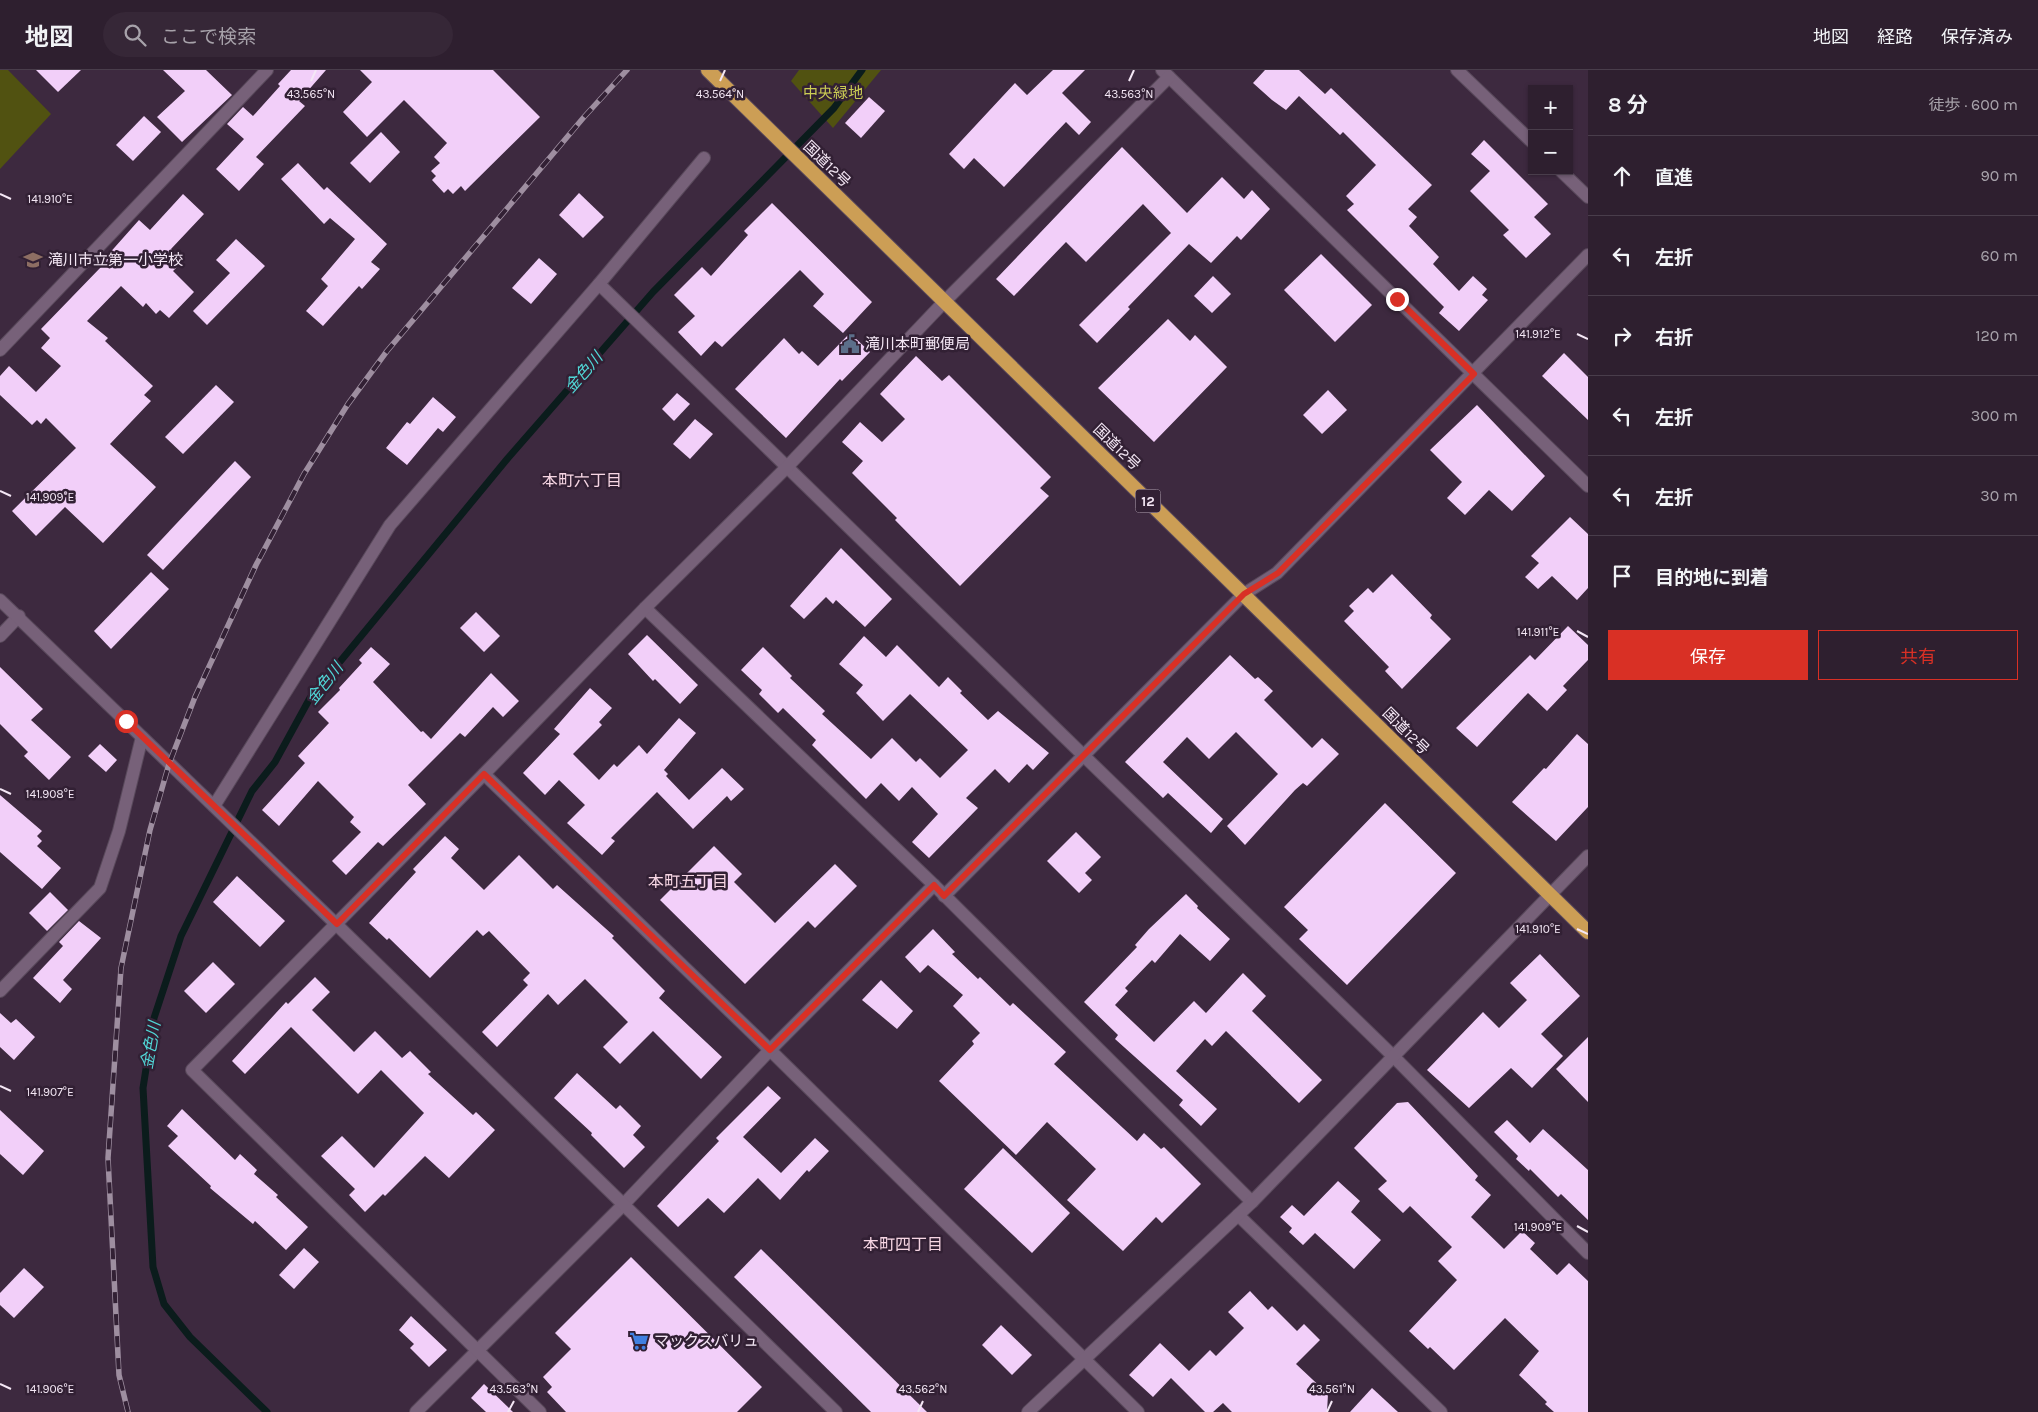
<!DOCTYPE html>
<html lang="ja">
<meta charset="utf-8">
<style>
:root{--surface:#2e1f2f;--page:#362737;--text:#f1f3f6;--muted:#a7a2aa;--line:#493d4b;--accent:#d93025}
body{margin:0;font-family:Karla,"Noto Sans JP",sans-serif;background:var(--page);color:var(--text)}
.controls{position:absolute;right:15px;top:15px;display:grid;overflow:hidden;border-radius:0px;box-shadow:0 1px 4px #0004}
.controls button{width:45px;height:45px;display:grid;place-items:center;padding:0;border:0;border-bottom:1px solid var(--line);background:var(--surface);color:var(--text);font:25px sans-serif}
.stop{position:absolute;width:15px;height:15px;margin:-11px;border:4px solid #d93025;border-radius:50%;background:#fff}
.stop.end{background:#d93025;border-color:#fff;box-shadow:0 1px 5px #0008}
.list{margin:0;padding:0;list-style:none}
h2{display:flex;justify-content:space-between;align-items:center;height:65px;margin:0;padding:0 20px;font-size:21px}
h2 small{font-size:16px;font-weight:400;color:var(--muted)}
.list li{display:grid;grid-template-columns:32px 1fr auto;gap:15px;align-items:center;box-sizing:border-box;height:80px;padding:0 20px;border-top:1px solid var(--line)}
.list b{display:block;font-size:19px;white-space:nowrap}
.list em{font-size:16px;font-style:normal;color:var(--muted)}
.actions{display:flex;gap:10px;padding:15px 20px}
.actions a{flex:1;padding:11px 0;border:1px solid var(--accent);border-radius:0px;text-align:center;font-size:18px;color:var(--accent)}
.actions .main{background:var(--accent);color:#fff}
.icon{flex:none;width:28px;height:28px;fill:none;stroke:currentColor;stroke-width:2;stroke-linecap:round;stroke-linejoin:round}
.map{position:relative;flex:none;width:1588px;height:1342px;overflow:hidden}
header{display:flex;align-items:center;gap:30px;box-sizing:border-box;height:70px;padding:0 25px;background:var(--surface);border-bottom:1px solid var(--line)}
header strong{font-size:24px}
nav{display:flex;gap:28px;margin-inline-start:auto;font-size:18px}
.search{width:350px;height:45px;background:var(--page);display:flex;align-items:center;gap:12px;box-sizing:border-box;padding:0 18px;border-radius:28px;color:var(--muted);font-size:19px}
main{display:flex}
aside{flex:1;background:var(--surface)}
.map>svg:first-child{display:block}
.green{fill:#515211}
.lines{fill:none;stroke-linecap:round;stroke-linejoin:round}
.stream{stroke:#0b1c1c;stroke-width:7}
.building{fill:#f2cff9}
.minor-casing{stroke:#59495b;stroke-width:14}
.tertiary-casing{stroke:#59495b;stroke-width:14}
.trunk-casing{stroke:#59495b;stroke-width:16}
.minor{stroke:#776179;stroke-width:12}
.tertiary{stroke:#776179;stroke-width:12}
.trunk{stroke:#cc9e55;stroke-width:14}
.rail-casing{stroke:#9e8ea0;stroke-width:5.5}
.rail{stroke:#322034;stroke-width:4;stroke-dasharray:11;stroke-linecap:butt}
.route{stroke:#d93025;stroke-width:6}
.ticks{fill:none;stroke:#f4e7f5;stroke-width:2}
.labels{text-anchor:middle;stroke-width:5;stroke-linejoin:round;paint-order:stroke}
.shield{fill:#322034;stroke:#baabbb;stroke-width:1}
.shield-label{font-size:14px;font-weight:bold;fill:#f4e7f5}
.park-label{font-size:15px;fill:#cbcd54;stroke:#322034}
.street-label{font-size:15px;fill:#f4e7f5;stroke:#322034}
.poi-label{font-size:15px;fill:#f4e7f5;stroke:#322034;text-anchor:start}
.water-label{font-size:16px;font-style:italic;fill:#51d7d7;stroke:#322034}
.neighbourhood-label{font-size:16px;fill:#f6d5e3;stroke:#322034}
.ticks-label{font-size:12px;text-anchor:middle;fill:#f4e7f5;stroke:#322034;stroke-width:5;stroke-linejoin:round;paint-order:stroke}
</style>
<header>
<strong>地図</strong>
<div class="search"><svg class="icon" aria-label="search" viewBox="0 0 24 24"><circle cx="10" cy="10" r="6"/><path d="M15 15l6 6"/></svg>ここで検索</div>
<nav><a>地図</a><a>経路</a><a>保存済み</a></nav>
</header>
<main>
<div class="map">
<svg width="1588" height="1342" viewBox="0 0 1588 1342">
<rect width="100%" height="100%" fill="#3d293f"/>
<g class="green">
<polygon points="0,0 8,0 51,44 0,99"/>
<polygon points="799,0 881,0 833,58 791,11"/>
</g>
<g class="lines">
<polyline class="stream" points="267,1342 190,1267 164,1234 153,1197 143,1018 154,948 181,866 252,721 275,692 310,628 508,388 653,222 834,38 862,0"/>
</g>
<g class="building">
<polygon points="36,0 81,0 58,22"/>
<polygon points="163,0 206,0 232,25 182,72 157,47 185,21"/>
<polygon points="291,0 326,0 299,31 305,36 256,87 264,94 239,121 216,99 244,69 227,54 243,37 253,46 280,16 278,14"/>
<polygon points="360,0 493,0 540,47 465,121 461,116 453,124 448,119 444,123 432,110 436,106 431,101 440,93 434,87 447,73 404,30 367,67 343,42 372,12"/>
<polygon points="1053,0 1085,0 1062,23 1091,52 1079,65 1066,52 1004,117 974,88 964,99 949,84 1015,13 1027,25"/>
<polygon points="1265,0 1299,0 1325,24 1331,18 1432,115 1408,139 1417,147 1409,156 1439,187 1433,194 1459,221 1473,206 1487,219 1482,225 1488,230 1459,261 1439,243 1444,237 1347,140 1354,134 1346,126 1376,95 1343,62 1340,65 1299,26 1286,40 1272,30 1253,13"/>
<polygon points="869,27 885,41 861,68 845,53"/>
<polygon points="144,46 161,62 133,91 116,75"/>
<polygon points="381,62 400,82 370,113 350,93"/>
<polygon points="1484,70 1548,134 1534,147 1551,164 1526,188 1503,165 1509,160 1470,121 1490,101 1471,84"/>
<polygon points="1122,77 1187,143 1222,107 1244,129 1252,120 1270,139 1241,170 1237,166 1211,193 1189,174 1128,237 1130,239 1097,273 1079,255 1171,163 1143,134 1086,192 1066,172 1014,226 996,209"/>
<polygon points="298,93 324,120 327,117 387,174 371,192 380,199 362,219 359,216 323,256 306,241 328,216 321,209 355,169 330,148 324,154 281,109"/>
<polygon points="579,123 604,147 583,168 559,145"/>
<polygon points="183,124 204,144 171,179 183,191 173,201 194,222 169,248 160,240 156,244 146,233 143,237 121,216 87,251 108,268 105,271 153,316 144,325 151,331 110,374 156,417 103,473 65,437 36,466 12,441 76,378 46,348 41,354 37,350 32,355 0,325 0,306 9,296 36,322 61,296 41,278 50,268 41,259 101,197 99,195 139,150 150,160"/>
<polygon points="772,133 872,232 843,263 813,236 824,224 800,200 722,277 715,271 701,286 678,262 695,246 674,225 702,197 711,206 748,165 744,161"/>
<polygon points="236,169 265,196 207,255 193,241 230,203 216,190"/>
<polygon points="1321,184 1372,235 1335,272 1284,220"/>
<polygon points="539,188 557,204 531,234 512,218"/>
<polygon points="1213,206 1231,224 1212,243 1194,226"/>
<polygon points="1168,249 1190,271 1195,265 1227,297 1154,372 1098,318"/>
<polygon points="850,263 870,282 842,311 840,309 786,368 735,319 784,268 799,284 802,281 818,296"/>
<polygon points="1564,283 1588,307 1588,350 1542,306"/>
<polygon points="916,286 942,311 949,305 1051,407 1040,418 1049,426 960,516 895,450 897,448 852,403 863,391 842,372 860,352 882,372 905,349 880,324"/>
<polygon points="216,315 234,332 183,384 165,367"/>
<polygon points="1328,320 1347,340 1322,364 1303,345"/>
<polygon points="677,323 690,334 674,351 662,339"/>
<polygon points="433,327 456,347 443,362 438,358 407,395 386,378 407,352 410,354"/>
<polygon points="1477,335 1545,406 1512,441 1489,420 1465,445 1447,428 1462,412 1430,380"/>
<polygon points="695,349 713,364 690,389 673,374"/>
<polygon points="235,391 251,407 163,500 147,485"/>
<polygon points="1570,447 1588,464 1588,518 1577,530 1552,506 1538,519 1525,507 1539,493 1531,486"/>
<polygon points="841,478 892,529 865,557 836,530 833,534 826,527 804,549 790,536"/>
<polygon points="151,502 169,519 111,579 94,561"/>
<polygon points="1392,504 1432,545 1430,548 1451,569 1402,619 1385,601 1389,597 1344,551 1354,541 1349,536 1368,518 1373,523"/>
<polygon points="476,542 500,566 484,582 460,558"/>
<polygon points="1568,556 1588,575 1588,590 1563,616 1567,620 1547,641 1528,623 1477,677 1456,658 1530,585 1535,590"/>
<polygon points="647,565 698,615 680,634 655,609 653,611 628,584"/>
<polygon points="864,566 886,587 897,575 939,617 948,607 962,621 960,623 988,650 998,641 1049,683 1033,700 1027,694 1009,713 995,699 966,728 978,738 929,788 912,772 938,744 912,717 899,731 881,713 866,729 812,675 816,670 783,638 778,643 759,624 762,620 741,600 763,577 792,606 790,608 825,641 822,644 871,689 892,668 916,692 920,688 940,708 968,680 910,624 883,651 856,623 863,615 839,594"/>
<polygon points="371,577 390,594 373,612 421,662 423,661 431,669 491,603 519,631 503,647 493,637 465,667 460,663 408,715 426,734 383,776 378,772 346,805 332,791 361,762 350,752 354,747 318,711 279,756 262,740 305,693 298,686 329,653 318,642 340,620 339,618 362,593 359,590"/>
<polygon points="1230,585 1255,609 1258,607 1273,621 1264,630 1312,678 1322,668 1339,684 1307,716 1303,713 1295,720 1245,775 1227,756 1278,704 1236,662 1209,689 1187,667 1163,692 1223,749 1211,763 1168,723 1163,728 1125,692"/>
<polygon points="0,597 43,639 31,650 71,687 49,710 24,686 28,682 0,654"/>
<polygon points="590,618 612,638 599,652 602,655 573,684 599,710 614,694 617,697 639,675 647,684 679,648 696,663 664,700 668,704 666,706 689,730 722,698 744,719 731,731 727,726 693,759 657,722 611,768 615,771 602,785 567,753 585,735 559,710 545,725 523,703 560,664 554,659"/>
<polygon points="1577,664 1588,674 1588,737 1556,771 1512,732 1544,698 1546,699"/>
<polygon points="100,674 117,690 106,702 88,686"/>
<polygon points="0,725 42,761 37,766 42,771 37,776 61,798 42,819 0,782"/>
<polygon points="1385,733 1456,803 1347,915 1299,869 1308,860 1284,837"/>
<polygon points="1076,762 1101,787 1085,803 1092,810 1079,823 1047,791"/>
<polygon points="445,766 459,779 451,788 484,820 519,785 553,819 557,815 614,866 612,868 665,921 659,928 722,987 701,1009 653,961 620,994 603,977 628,952 585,909 558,935 548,924 497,977 482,962 528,915 523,910 530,903 489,861 483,866 477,860 430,908 389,868 387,870 369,853 416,802 413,799"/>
<polygon points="714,776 742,804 734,812 775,853 835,794 857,816 815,858 808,851 745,914 660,830"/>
<polygon points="237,806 285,851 260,877 213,832"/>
<polygon points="50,822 68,840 47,861 29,843"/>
<polygon points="1186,824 1198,836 1197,838 1230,869 1210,891 1180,864 1155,893 1152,890 1125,918 1128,921 1115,935 1154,972 1194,931 1206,943 1243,903 1266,926 1252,941 1322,1010 1299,1033 1226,961 1212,976 1205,969 1176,1001 1217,1039 1201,1056 1179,1035 1183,1030 1115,969 1118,965 1084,932 1137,877 1135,875 1149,859"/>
<polygon points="79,851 101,868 63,910 72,919 60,933 33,908 63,876 59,872"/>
<polygon points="933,859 955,882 952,884 978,909 980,907 1010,936 1013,933 1066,982 1054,994 1137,1071 1144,1063 1161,1079 1164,1077 1201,1114 1162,1153 1156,1147 1123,1181 1067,1130 1096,1099 1047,1052 1016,1085 939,1011 974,974 972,971 980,963 953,936 963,925 928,895 920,903 905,887"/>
<polygon points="1540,884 1580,926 1541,964 1563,986 1532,1018 1511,998 1469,1038 1427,1000 1483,942 1499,958 1527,930 1510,913"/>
<polygon points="213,892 235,914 206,943 184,921"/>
<polygon points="315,907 330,922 312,940 354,982 375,961 402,988 410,981 431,1002 428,1004 473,1045 476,1042 495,1060 449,1108 425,1086 385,1126 383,1124 365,1142 349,1125 355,1119 321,1086 342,1066 374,1098 424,1043 381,1000 358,1024 291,957 245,1004 232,991 286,932 288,934"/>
<polygon points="881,910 913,941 897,959 862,930"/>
<polygon points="0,943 11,953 16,949 35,967 14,990 0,977"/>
<polygon points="1588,967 1588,1032 1556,999"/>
<polygon points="577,1003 616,1039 620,1035 641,1056 633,1065 645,1077 624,1098 591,1065 592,1063 554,1028"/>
<polygon points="768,1016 781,1028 743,1067 781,1103 815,1068 829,1081 809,1102 807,1100 780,1130 758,1108 724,1143 708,1128 678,1157 657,1136 719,1071 716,1068"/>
<polygon points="1408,1032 1478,1106 1475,1110 1491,1125 1471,1147 1504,1179 1522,1161 1535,1173 1530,1179 1557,1205 1569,1193 1588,1211 1588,1342 1554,1342 1545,1334 1547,1332 1519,1305 1539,1281 1505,1248 1454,1300 1430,1277 1428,1279 1409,1261 1457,1210 1438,1191 1452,1177 1410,1136 1403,1143 1378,1119 1387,1111 1354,1078 1397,1033"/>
<polygon points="182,1039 235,1090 240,1084 257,1100 254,1104 278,1125 276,1127 308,1157 286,1180 255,1151 253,1154 210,1118 211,1116 168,1076 178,1066 167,1056"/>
<polygon points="0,1040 44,1081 23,1105 0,1084"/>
<polygon points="1507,1050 1530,1073 1543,1059 1588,1100 1588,1150 1561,1124 1558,1127 1530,1099 1529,1101 1516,1089 1518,1086 1494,1062"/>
<polygon points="1003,1078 1070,1143 1032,1183 964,1119"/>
<polygon points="1338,1111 1360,1131 1351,1142 1381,1170 1354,1199 1315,1163 1303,1175 1289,1162 1292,1158 1280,1147 1292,1135 1304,1146"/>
<polygon points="304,1178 319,1192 294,1219 279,1205"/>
<polygon points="761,1179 927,1342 871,1342 734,1207"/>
<polygon points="631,1187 762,1317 737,1342 566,1342 547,1322 552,1317 543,1307 571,1279 555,1263"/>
<polygon points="24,1198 44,1217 14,1248 0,1235 0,1223"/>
<polygon points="1250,1221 1268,1240 1272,1236 1297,1261 1304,1254 1320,1270 1296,1294 1328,1324 1327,1342 1232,1342 1223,1333 1213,1342 1205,1342 1171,1308 1153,1327 1129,1305 1160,1273 1189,1301 1210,1280 1216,1286 1244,1258 1228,1242"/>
<polygon points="411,1246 447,1280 429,1297 410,1278 414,1274 399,1260"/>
<polygon points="1001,1255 1032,1285 1012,1305 982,1275"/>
<polygon points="484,1314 513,1342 486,1342 471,1328"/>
<polygon points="1372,1318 1398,1342 1350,1342"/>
</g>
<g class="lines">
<g class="minor-casing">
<g id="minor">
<polyline points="1162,0 1588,416"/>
<polyline points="1457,0 1532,72"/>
<polyline points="1561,101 1588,127"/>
<polyline points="599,214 704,88"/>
<polyline points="0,280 267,0"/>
<polyline points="1244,524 1277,503 1588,185"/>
<polyline points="645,538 934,815 1252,1132"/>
<polyline points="0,566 19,546"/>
<polyline points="484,704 770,980 1138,1342"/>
<polyline points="214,736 390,455 599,214 1083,685"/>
<polyline points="0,921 100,818 119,761 142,667"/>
<polyline points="1238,1145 1441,1342"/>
<polyline points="416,1342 623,1135 770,980 934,815"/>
<polyline points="540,1342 192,1000 484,704 645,538 787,397 944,232 1169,7"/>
</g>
</g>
<g class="tertiary-casing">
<g id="tertiary">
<polyline points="0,530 337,855 836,1342"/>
<polyline points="1083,685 1392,985 1588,1183"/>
<polyline points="944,826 1244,524"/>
<polyline points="1028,1342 1252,1132 1588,786"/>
</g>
</g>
<g class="trunk-casing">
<polyline id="trunk" points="708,0 1588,862"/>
</g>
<use href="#minor" class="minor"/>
<use href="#tertiary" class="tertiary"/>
<use href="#trunk" class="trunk"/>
<g class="rail-casing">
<polyline id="rail" points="128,1342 119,1305 108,1088 121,898 150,760 169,694 195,627 256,495 304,404 348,334 387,281 584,47 627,0"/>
</g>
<use href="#rail" class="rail"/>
</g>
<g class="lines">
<polyline class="route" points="126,651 337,854 484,704 770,980 934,815 944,826 1244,524 1278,503 1474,304 1397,229"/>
</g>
<path class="ticks" d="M311 11 316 0M720 11 725 0M1129 11 1134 0M0 124 11 129M1577 264 1588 269M0 421 11 426M1577 561 1588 567M0 719 11 724M1577 859 1588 864M0 1016 11 1021M1577 1156 1588 1162M0 1314 11 1319M508 1342 514 1331M918 1342 923 1331M1327 1342 1332 1331"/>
<defs>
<g id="school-bare" transform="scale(1.5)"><path d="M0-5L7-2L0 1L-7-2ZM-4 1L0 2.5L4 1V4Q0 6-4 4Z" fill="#8d6e63" stroke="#322034" stroke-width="2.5" paint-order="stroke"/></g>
<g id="civic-bare" transform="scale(1.5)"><path d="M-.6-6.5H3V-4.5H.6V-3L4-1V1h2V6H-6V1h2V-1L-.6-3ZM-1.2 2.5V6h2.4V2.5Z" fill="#5c6f8a" stroke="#322034" stroke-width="2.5" paint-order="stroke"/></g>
<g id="supermarket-bare" transform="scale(1.5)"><path d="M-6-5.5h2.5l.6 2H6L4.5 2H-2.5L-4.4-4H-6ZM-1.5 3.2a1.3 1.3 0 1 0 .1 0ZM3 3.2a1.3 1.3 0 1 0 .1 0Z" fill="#3f7fe0" stroke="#322034" stroke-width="2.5" paint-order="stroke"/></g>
</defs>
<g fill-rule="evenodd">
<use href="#school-bare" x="33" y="190"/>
<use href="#civic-bare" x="850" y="274"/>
<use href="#supermarket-bare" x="639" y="1271"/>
</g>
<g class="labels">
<rect class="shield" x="1135.5" y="419.5" width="25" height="23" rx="4"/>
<g class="shield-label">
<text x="1148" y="436">12</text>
</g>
<g class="park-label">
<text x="833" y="28">中央緑地</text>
</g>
<g class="street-label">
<text transform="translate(827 94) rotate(44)" y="5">国道12号</text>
<text transform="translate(1117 377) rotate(44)" y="5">国道12号</text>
<text transform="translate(1406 661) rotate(45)" y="5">国道12号</text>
</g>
<g class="poi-label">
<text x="48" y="195">滝川市立第一小学校</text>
<text x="865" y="279">滝川本町郵便局</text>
<text x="654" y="1276">マックスバリュ</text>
</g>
<g class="water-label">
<text transform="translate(583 302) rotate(-49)" y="6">金色川</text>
<text transform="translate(324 613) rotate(-52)" y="6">金色川</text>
<text transform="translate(150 975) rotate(-80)" y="6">金色川</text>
</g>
<g class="neighbourhood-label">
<text x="582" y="416">本町六丁目</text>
<text x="688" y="817">本町五丁目</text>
<text x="903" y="1180">本町四丁目</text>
</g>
</g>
<g class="ticks-label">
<text x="311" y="28">43.565°N</text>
<text x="720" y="28">43.564°N</text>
<text x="1129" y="28">43.563°N</text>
<text x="50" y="133">141.910°E</text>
<text x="1538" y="268">141.912°E</text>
<text x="50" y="431">141.909°E</text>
<text x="1538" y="566">141.911°E</text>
<text x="50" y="728">141.908°E</text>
<text x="1538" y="863">141.910°E</text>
<text x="50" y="1026">141.907°E</text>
<text x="1538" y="1161">141.909°E</text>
<text x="514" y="1323">43.563°N</text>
<text x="923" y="1323">43.562°N</text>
<text x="1332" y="1323">43.561°N</text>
<text x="50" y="1323">141.906°E</text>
</g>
</svg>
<div class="controls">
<button>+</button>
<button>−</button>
</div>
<div class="stop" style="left:126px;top:651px"></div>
<div class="stop end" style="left:1397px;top:229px"></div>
</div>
<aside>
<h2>8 分<small>徒歩 · 600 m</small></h2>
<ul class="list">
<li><svg class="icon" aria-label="ahead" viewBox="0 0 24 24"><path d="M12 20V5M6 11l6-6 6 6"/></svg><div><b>直進</b></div><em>90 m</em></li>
<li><svg class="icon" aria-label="left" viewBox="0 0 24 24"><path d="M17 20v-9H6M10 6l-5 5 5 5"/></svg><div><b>左折</b></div><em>60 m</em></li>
<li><svg class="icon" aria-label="right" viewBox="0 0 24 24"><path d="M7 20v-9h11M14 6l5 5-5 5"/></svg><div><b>右折</b></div><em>120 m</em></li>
<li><svg class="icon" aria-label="left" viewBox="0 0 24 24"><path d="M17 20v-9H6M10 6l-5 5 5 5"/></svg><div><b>左折</b></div><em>300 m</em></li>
<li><svg class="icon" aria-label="left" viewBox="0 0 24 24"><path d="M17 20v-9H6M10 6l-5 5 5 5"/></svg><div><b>左折</b></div><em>30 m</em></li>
<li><svg class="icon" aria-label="arrive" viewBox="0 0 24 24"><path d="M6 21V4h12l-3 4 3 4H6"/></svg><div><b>目的地に到着</b></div></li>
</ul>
<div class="actions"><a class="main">保存</a><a>共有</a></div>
</aside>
</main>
